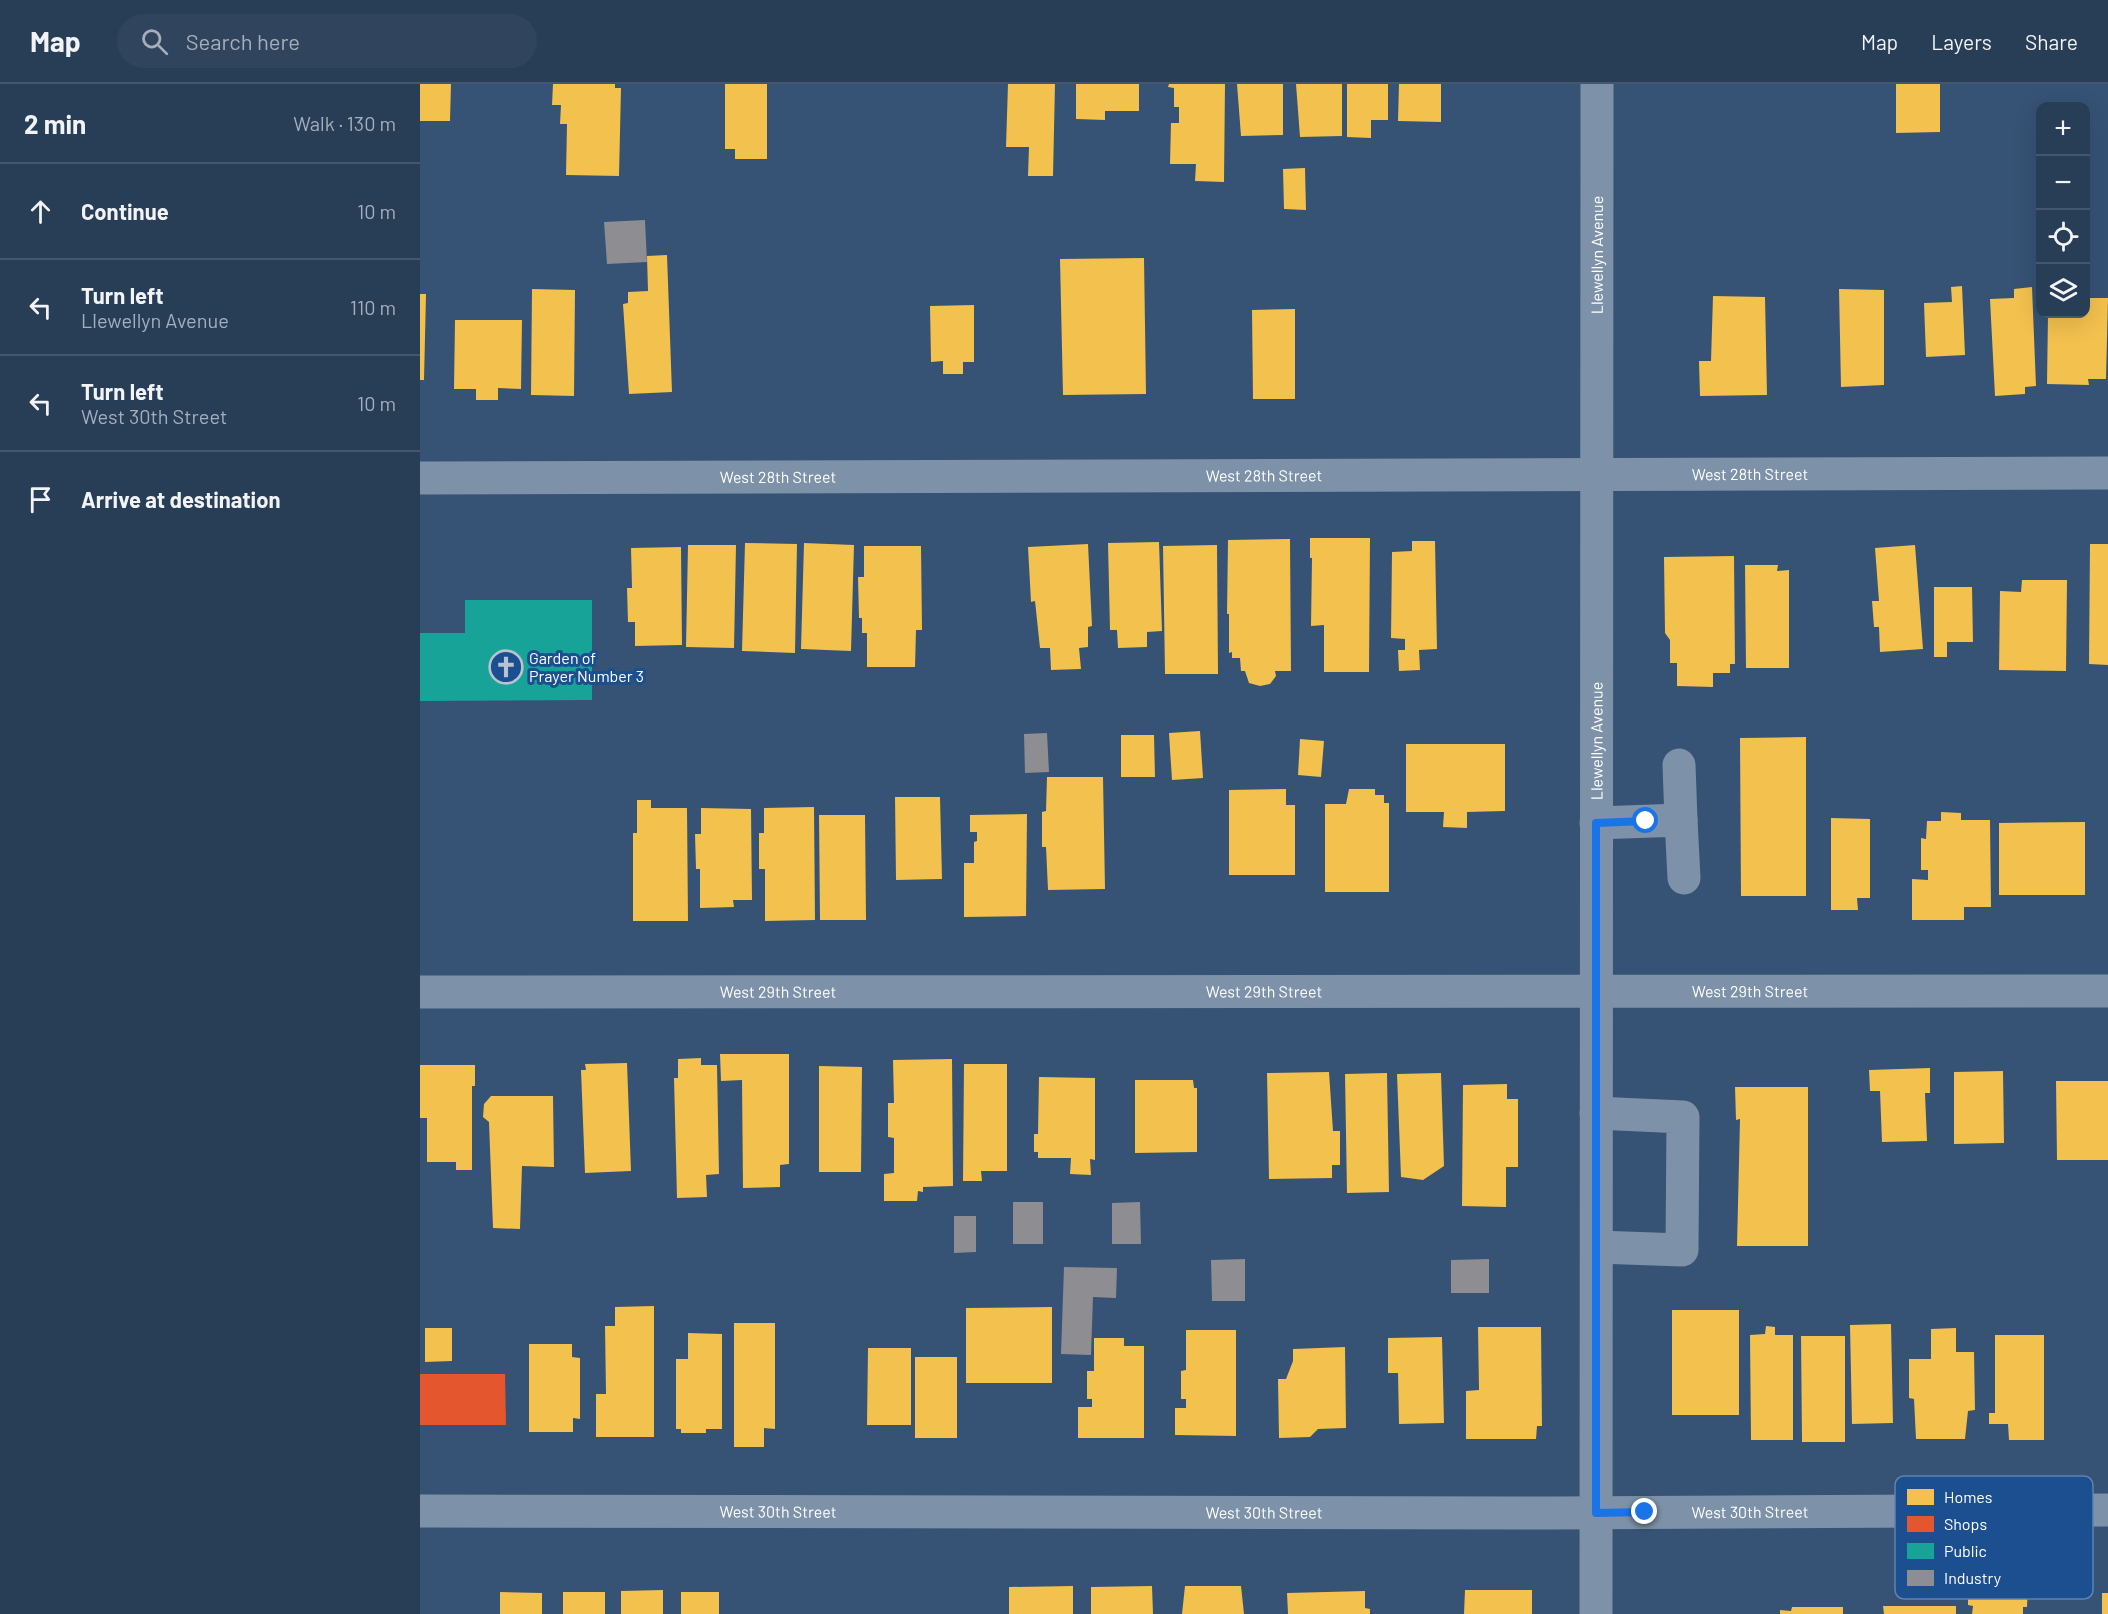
<!DOCTYPE html>
<meta charset="utf-8">
<style>
:root{--surface:#283e57;--page:#30455d;--text:#f1f3f6;--muted:#a5aeba;--line:#44576d}
body{margin:0;font-family:Barlow,sans-serif;background:var(--page);color:var(--text)}
.controls{position:absolute;right:18px;top:18px;display:grid;overflow:hidden;border-radius:12px;box-shadow:0 6px 24px #0002}
.controls button{width:54px;height:54px;display:grid;place-items:center;padding:0;border:0;border-bottom:2px solid var(--line);background:var(--surface);color:var(--text);font:30px sans-serif}
.stop{position:absolute;width:18px;height:18px;margin:-14px;border:4px solid #1a73e8;border-radius:50%;background:#fff}
.stop.end{background:#1a73e8;border-color:#fff;box-shadow:0 2px 6px #0008}
.list{margin:0;padding:0;list-style:none}
h2{display:flex;justify-content:space-between;align-items:center;height:78px;margin:0;padding:0 24px;font-size:26px}
h2 small{font-size:20px;font-weight:400;color:var(--muted)}
.list li{display:grid;grid-template-columns:39px 1fr auto;gap:18px;align-items:center;box-sizing:border-box;height:96px;padding:0 24px;border-top:2px solid var(--line)}
.list b{display:block;font-size:22px;white-space:nowrap}
.list p{margin:0;font-size:20px;white-space:nowrap;color:var(--muted)}
.list em{font-size:20px;font-style:normal;color:var(--muted)}
.icon{flex:none;width:33px;height:33px;fill:none;stroke:currentColor;stroke-width:2;stroke-linecap:round;stroke-linejoin:round}
.map{position:relative;flex:none;width:1688px;height:1530px;overflow:hidden}
header{display:flex;align-items:center;gap:36px;box-sizing:border-box;height:84px;padding:0 30px;background:var(--surface);border-bottom:2px solid var(--line)}
header strong{font-size:28px}
nav{display:flex;gap:33px;margin-inline-start:auto;font-size:21px}
.search{width:420px;height:54px;background:var(--page);display:flex;align-items:center;gap:15px;box-sizing:border-box;padding:0 21px;border-radius:33px;color:var(--muted);font-size:22px}
main{display:flex}
aside{flex:1;background:var(--surface)}
.map>svg:first-child{display:block}
.homes{fill:#f2c14e}
.shops{fill:#e4572e}
.public{fill:#17a398}
.industry{fill:#8d8d92}
.lines{fill:none;stroke-linecap:round;stroke-linejoin:round}
.minor{stroke:#7d92a8;stroke-width:33}
.route{stroke:#1a73e8;stroke-width:8}
.labels{text-anchor:middle;stroke-width:6;stroke-linejoin:round;paint-order:stroke}
.street-label{font-size:16px;fill:#fff;stroke:#1b4f8f}
.poi-label{font-size:16px;fill:#fff;stroke:#1b4f8f;text-anchor:start}
.key{fill:#1b4f8f;stroke:#5f84b1;stroke-width:1.5}
.key-label{font-size:16px;fill:#fff}
</style>
<header>
<strong>Map</strong>
<div class="search"><svg class="icon" aria-label="search" viewBox="0 0 24 24"><circle cx="10" cy="10" r="6"/><path d="M15 15l6 6"/></svg>Search here</div>
<nav><a>Map</a><a>Layers</a><a>Share</a></nav>
</header>
<main>
<aside>
<h2>2 min<small>Walk · 130 m</small></h2>
<ul class="list">
<li><svg class="icon" aria-label="ahead" viewBox="0 0 24 24"><path d="M12 20V5M6 11l6-6 6 6"/></svg><div><b>Continue</b></div><em>10 m</em></li>
<li><svg class="icon" aria-label="left" viewBox="0 0 24 24"><path d="M17 20v-9H6M10 6l-5 5 5 5"/></svg><div><b>Turn left</b><p>Llewellyn Avenue</p></div><em>110 m</em></li>
<li><svg class="icon" aria-label="left" viewBox="0 0 24 24"><path d="M17 20v-9H6M10 6l-5 5 5 5"/></svg><div><b>Turn left</b><p>West 30th Street</p></div><em>10 m</em></li>
<li><svg class="icon" aria-label="arrive" viewBox="0 0 24 24"><path d="M6 21V4h12l-3 4 3 4H6"/></svg><div><b>Arrive at destination</b></div></li>
</ul>
</aside>
<div class="map">
<svg width="1688" height="1530" viewBox="0 0 1688 1530">
<rect width="100%" height="100%" fill="#365274"/>
<g class="homes">
<polygon points="0,0 31,0 30,37 0,37"/>
<polygon points="133,0 195,0 195,4 201,4 199,92 146,91 147,40 140,40 141,21 132,21"/>
<polygon points="305,0 347,0 347,75 315,75 315,65 305,65"/>
<polygon points="588,0 635,0 633,92 608,92 609,63 586,63"/>
<polygon points="656,0 719,0 719,27 685,27 685,36 656,35"/>
<polygon points="749,0 805,0 804,98 775,97 776,80 750,80 751,39 759,39 759,23 754,23 754,4 748,3"/>
<polygon points="817,0 863,0 863,51 821,52"/>
<polygon points="876,0 922,0 922,52 880,53"/>
<polygon points="927,0 968,0 968,36 951,36 951,54 927,53"/>
<polygon points="979,0 1021,0 1021,38 978,37"/>
<polygon points="1476,0 1520,0 1520,48 1476,49"/>
<polygon points="885,84 886,126 864,125 863,85"/>
<polygon points="247,171 252,308 209,310 203,220 208,219 208,208 228,207 227,172"/>
<polygon points="724,174 726,310 643,311 640,175"/>
<polygon points="1542,202 1545,271 1506,273 1504,219 1532,218 1531,203"/>
<polygon points="1612,203 1616,302 1605,303 1605,310 1575,312 1570,215 1594,214 1594,205"/>
<polygon points="112,205 155,206 154,312 111,311"/>
<polygon points="1419,205 1464,206 1464,301 1421,303"/>
<polygon points="0,210 6,210 4,296 0,296"/>
<polygon points="1293,212 1345,213 1347,311 1280,312 1279,277 1291,277"/>
<polygon points="1666,214 1688,214 1686,295 1668,295 1669,301 1627,300 1628,230 1666,230"/>
<polygon points="554,221 554,278 543,278 543,290 523,290 523,277 511,278 510,222"/>
<polygon points="875,225 875,315 833,315 832,226"/>
<polygon points="35,236 102,236 101,305 78,304 78,316 56,316 56,305 34,305"/>
<polygon points="890,454 950,454 949,588 904,588 904,541 891,542 892,474 890,474"/>
<polygon points="870,455 871,587 855,587 856,592 850,600 840,602 829,599 825,587 821,587 820,574 812,574 812,568 809,569 809,530 807,530 808,456"/>
<polygon points="992,457 1015,457 1017,565 999,566 1000,586 979,587 978,566 985,566 985,555 971,554 972,468 992,467"/>
<polygon points="739,458 742,547 727,548 727,563 698,564 697,546 690,546 688,459"/>
<polygon points="325,459 377,460 375,569 322,567"/>
<polygon points="384,459 434,461 431,567 381,565"/>
<polygon points="668,460 672,542 668,543 668,563 659,564 661,585 631,586 630,564 620,564 615,517 611,518 608,463"/>
<polygon points="1670,460 1688,460 1688,581 1669,580"/>
<polygon points="268,461 316,461 314,564 266,563"/>
<polygon points="797,461 798,590 745,590 743,462"/>
<polygon points="1495,461 1503,565 1460,568 1459,543 1454,543 1452,517 1459,517 1455,464"/>
<polygon points="444,462 501,462 502,546 496,546 495,583 447,583 447,549 442,549 442,534 439,534 438,493 444,493"/>
<polygon points="261,463 262,561 215,562 215,538 208,538 207,504 212,504 211,464"/>
<polygon points="1314,472 1315,580 1310,580 1310,589 1293,589 1293,603 1257,602 1257,579 1250,579 1250,556 1245,549 1244,473"/>
<polygon points="1325,481 1358,481 1357,487 1369,486 1369,584 1326,584"/>
<polygon points="1602,496 1647,496 1646,587 1579,586 1580,507 1601,508"/>
<polygon points="1514,503 1552,503 1553,558 1527,558 1527,573 1514,573"/>
<polygon points="780,647 783,694 752,696 749,649"/>
<polygon points="701,651 734,651 735,693 701,693"/>
<polygon points="1386,653 1386,812 1321,812 1320,654"/>
<polygon points="880,655 904,657 901,693 878,691"/>
<polygon points="986,660 1085,660 1085,727 1047,728 1047,744 1023,743 1024,728 986,728"/>
<polygon points="627,693 683,693 685,805 628,806 626,763 622,763 622,728 626,727"/>
<polygon points="866,705 866,721 875,721 875,791 809,791 809,706"/>
<polygon points="929,705 955,705 955,711 964,711 964,719 969,719 969,808 905,808 905,720 926,720"/>
<polygon points="475,713 520,713 522,795 476,796"/>
<polygon points="217,716 231,716 231,724 267,724 268,837 213,837 213,749 217,749"/>
<polygon points="394,723 395,836 345,837 345,785 339,785 339,749 344,749 344,724"/>
<polygon points="281,724 331,725 332,816 313,816 314,823 280,824 280,785 276,785 275,750 281,750"/>
<polygon points="1521,728 1541,729 1541,736 1570,736 1571,823 1544,823 1544,836 1492,836 1492,795 1508,796 1508,786 1501,786 1501,754 1506,755 1507,737 1521,737"/>
<polygon points="607,730 606,832 544,833 544,779 554,779 554,758 557,757 557,748 550,748 550,731"/>
<polygon points="399,731 445,731 446,836 400,836"/>
<polygon points="1411,734 1450,735 1450,814 1437,814 1438,826 1411,826"/>
<polygon points="1665,738 1665,811 1579,811 1579,739"/>
<polygon points="300,970 369,970 369,1080 360,1081 360,1103 323,1104 322,996 301,997"/>
<polygon points="281,974 281,981 297,981 299,1090 286,1091 287,1113 257,1114 254,994 258,994 258,975"/>
<polygon points="532,975 533,1102 503,1103 503,1108 498,1107 497,1117 464,1117 464,1090 474,1089 474,1054 468,1053 468,1019 474,1019 473,976"/>
<polygon points="207,979 211,1087 165,1089 161,986 166,986 165,980"/>
<polygon points="544,980 587,980 587,1087 561,1087 562,1097 543,1097"/>
<polygon points="0,981 55,981 55,1002 52,1002 52,1086 36,1086 36,1078 7,1078 7,1034 0,1034"/>
<polygon points="399,982 442,983 441,1088 399,1088"/>
<polygon points="1510,984 1510,1009 1505,1009 1507,1057 1462,1058 1460,1007 1450,1007 1449,986"/>
<polygon points="1583,987 1584,1059 1534,1060 1534,988"/>
<polygon points="909,988 913,1047 920,1047 920,1081 912,1081 912,1094 849,1095 847,989"/>
<polygon points="967,989 969,1108 927,1109 925,990"/>
<polygon points="1021,989 1024,1082 1003,1096 981,1093 977,990"/>
<polygon points="619,993 675,994 675,1076 670,1075 671,1091 650,1090 651,1074 618,1074 618,1068 614,1068 614,1050 618,1050"/>
<polygon points="715,996 773,996 774,1004 777,1004 777,1068 715,1069"/>
<polygon points="1636,997 1688,997 1688,1076 1637,1076"/>
<polygon points="1087,1000 1087,1015 1098,1015 1098,1083 1086,1083 1086,1123 1042,1122 1043,1001"/>
<polygon points="1315,1003 1388,1003 1388,1162 1317,1162 1320,1035 1316,1036"/>
<polygon points="71,1012 133,1012 134,1083 102,1082 100,1145 73,1144 69,1038 63,1033 64,1020"/>
<polygon points="234,1222 234,1353 176,1353 176,1310 186,1310 185,1242 195,1242 195,1223"/>
<polygon points="632,1223 632,1299 546,1299 546,1224"/>
<rect x="1252" y="1226" width="67" height="105"/>
<polygon points="314,1239 355,1239 355,1345 344,1344 344,1363 314,1363"/>
<polygon points="1471,1240 1473,1339 1432,1340 1430,1241"/>
<polygon points="1346,1242 1355,1243 1355,1251 1373,1251 1373,1356 1331,1356 1330,1251 1345,1250"/>
<polygon points="1058,1243 1121,1243 1122,1342 1117,1342 1116,1355 1046,1355 1046,1307 1059,1306"/>
<polygon points="5,1244 32,1244 32,1277 5,1278"/>
<polygon points="1536,1244 1536,1268 1554,1268 1555,1326 1548,1327 1545,1355 1496,1355 1494,1315 1489,1314 1489,1275 1511,1275 1511,1245"/>
<polygon points="766,1246 816,1246 816,1352 755,1351 755,1324 766,1324 766,1315 761,1315 761,1287 766,1286"/>
<polygon points="268,1249 302,1250 302,1345 286,1345 286,1349 261,1349 261,1345 256,1345 256,1275 268,1275"/>
<polygon points="1575,1251 1624,1251 1624,1356 1589,1356 1588,1340 1569,1340 1569,1329 1575,1329"/>
<polygon points="1381,1252 1425,1252 1425,1358 1382,1358"/>
<polygon points="1022,1253 1024,1339 979,1340 978,1289 968,1289 968,1254"/>
<polygon points="674,1254 704,1254 704,1262 724,1262 724,1354 658,1354 658,1323 672,1323 672,1315 667,1315 667,1287 674,1287"/>
<polygon points="109,1260 152,1260 152,1273 160,1274 160,1335 153,1334 153,1348 109,1348"/>
<polygon points="925,1263 926,1344 898,1345 890,1353 859,1354 858,1295 866,1295 873,1277 873,1265"/>
<polygon points="448,1264 491,1264 491,1341 447,1341"/>
<rect x="495" y="1273" width="42" height="81"/>
<polygon points="1548,1499 1608,1500 1607,1523 1603,1523 1603,1530 1552,1530 1553,1522 1548,1521"/>
<polygon points="653,1502 653,1530 589,1530 589,1503"/>
<polygon points="732,1502 733,1530 671,1530 671,1503"/>
<polygon points="765,1502 821,1502 824,1530 762,1530"/>
<polygon points="243,1506 243,1530 201,1530 201,1507"/>
<polygon points="1045,1506 1112,1506 1112,1530 1044,1530"/>
<polygon points="945,1507 945,1524 950,1525 950,1530 868,1530 867,1509"/>
<polygon points="80,1508 122,1509 122,1530 80,1530"/>
<rect x="143" y="1508" width="42" height="22"/>
<rect x="261" y="1508" width="38" height="22"/>
<rect x="1682" y="1509" width="6" height="21"/>
<polygon points="1463,1522 1536,1522 1536,1530 1464,1530"/>
<polygon points="1372,1523 1423,1523 1423,1530 1360,1530 1360,1526 1371,1527"/>
</g>
<polygon class="shops" points="0,1290 85,1290 86,1341 0,1341"/>
<polygon class="public" points="45,516 172,516 172,616 0,617 0,549 45,549"/>
<g class="industry">
<polygon points="225,136 227,178 187,180 184,138"/>
<polygon points="627,649 629,688 605,689 604,650"/>
<rect x="593" y="1118" width="30" height="42"/>
<polygon points="720,1118 721,1160 692,1160 692,1119"/>
<polygon points="534,1132 556,1132 556,1168 534,1169"/>
<polygon points="825,1175 825,1217 792,1217 791,1176"/>
<polygon points="1069,1175 1069,1209 1031,1209 1031,1176"/>
<polygon points="644,1183 697,1184 696,1214 673,1213 671,1271 641,1270"/>
</g>
<g class="lines">
<g class="minor">
<path id="s1" d="M0 394 1688 389"/>
<polyline points="1259,681 1261,736"/>
<polyline points="1176,739 1261,736 1264,794"/>
<path id="s2" d="M0 908 1688 907"/>
<polyline points="1176,1029 1263,1033 1262,1166 1177,1163"/>
<path id="s3" d="M0 1427 1134 1429 1688 1426"/>
<path id="s4" d="M1176 1530 1177 0"/>
</g>
</g>
<g class="lines">
<polyline class="route" points="1225,1428 1176,1429 1176,739 1226,737"/>
</g>
<defs>
<g id="church-ring" transform="scale(1.725)"><circle r="9.5" fill="#1b4f8f" stroke="#b9c2ce" stroke-width="1.5"/><path d="M-1.2-6h2.4v3.5h3.3v2.4h-3.3V6h-2.4V-.1h-3.3v-2.4h3.3Z" fill="#b9c2ce"/></g>
</defs>
<g fill-rule="evenodd">
<use href="#church-ring" x="86" y="583"/>
</g>
<g class="labels">
<g class="street-label">
<text dy="6" stroke="none"><textPath href="#s4" startOffset="1359">Llewellyn Avenue</textPath></text>
<text dy="6" stroke="none"><textPath href="#s1" startOffset="1330">West 28th Street</textPath></text>
<text dy="6" stroke="none"><textPath href="#s1" startOffset="844">West 28th Street</textPath></text>
<text dy="6" stroke="none"><textPath href="#s1" startOffset="358">West 28th Street</textPath></text>
<text dy="6" stroke="none"><textPath href="#s4" startOffset="873">Llewellyn Avenue</textPath></text>
<text dy="6" stroke="none"><textPath href="#s2" startOffset="844">West 29th Street</textPath></text>
<text dy="6" stroke="none"><textPath href="#s2" startOffset="1330">West 29th Street</textPath></text>
<text dy="6" stroke="none"><textPath href="#s2" startOffset="358">West 29th Street</textPath></text>
<text dy="6" stroke="none"><textPath href="#s3" startOffset="358">West 30th Street</textPath></text>
<text dy="6" stroke="none"><textPath href="#s3" startOffset="844">West 30th Street</textPath></text>
<text dy="6" stroke="none"><textPath href="#s3" startOffset="1330">West 30th Street</textPath></text>
</g>
<g class="poi-label">
<text x="109" y="580">Garden of<tspan x="109" dy="18">Prayer Number 3</tspan></text>
</g>
</g>
<rect x="1475" y="1392" width="198" height="123" rx="9" class="key"/>
<rect x="1487" y="1405" width="27" height="16" fill="#f2c14e"/>
<rect x="1487" y="1432" width="27" height="16" fill="#e4572e"/>
<rect x="1487" y="1459" width="27" height="16" fill="#17a398"/>
<rect x="1487" y="1486" width="27" height="16" fill="#8d8d92"/>
<g class="key-label">
<text x="1524" y="1419">Homes</text>
<text x="1524" y="1446">Shops</text>
<text x="1524" y="1473">Public</text>
<text x="1524" y="1500">Industry</text>
</g>
</svg>
<div class="controls">
<button>+</button>
<button>−</button>
<button><svg class="icon" aria-label="locate" viewBox="0 0 24 24"><circle cx="12" cy="12" r="6"/><path d="M12 2v4M12 18v4M2 12h4M18 12h4"/></svg></button>
<button><svg class="icon" aria-label="layers" viewBox="0 0 24 24"><path d="M12 4l9 5-9 5-9-5zM3 14l9 5 9-5"/></svg></button>
</div>
<div class="stop" style="left:1226px;top:737px"></div>
<div class="stop end" style="left:1225px;top:1428px"></div>
</div>
</main>
